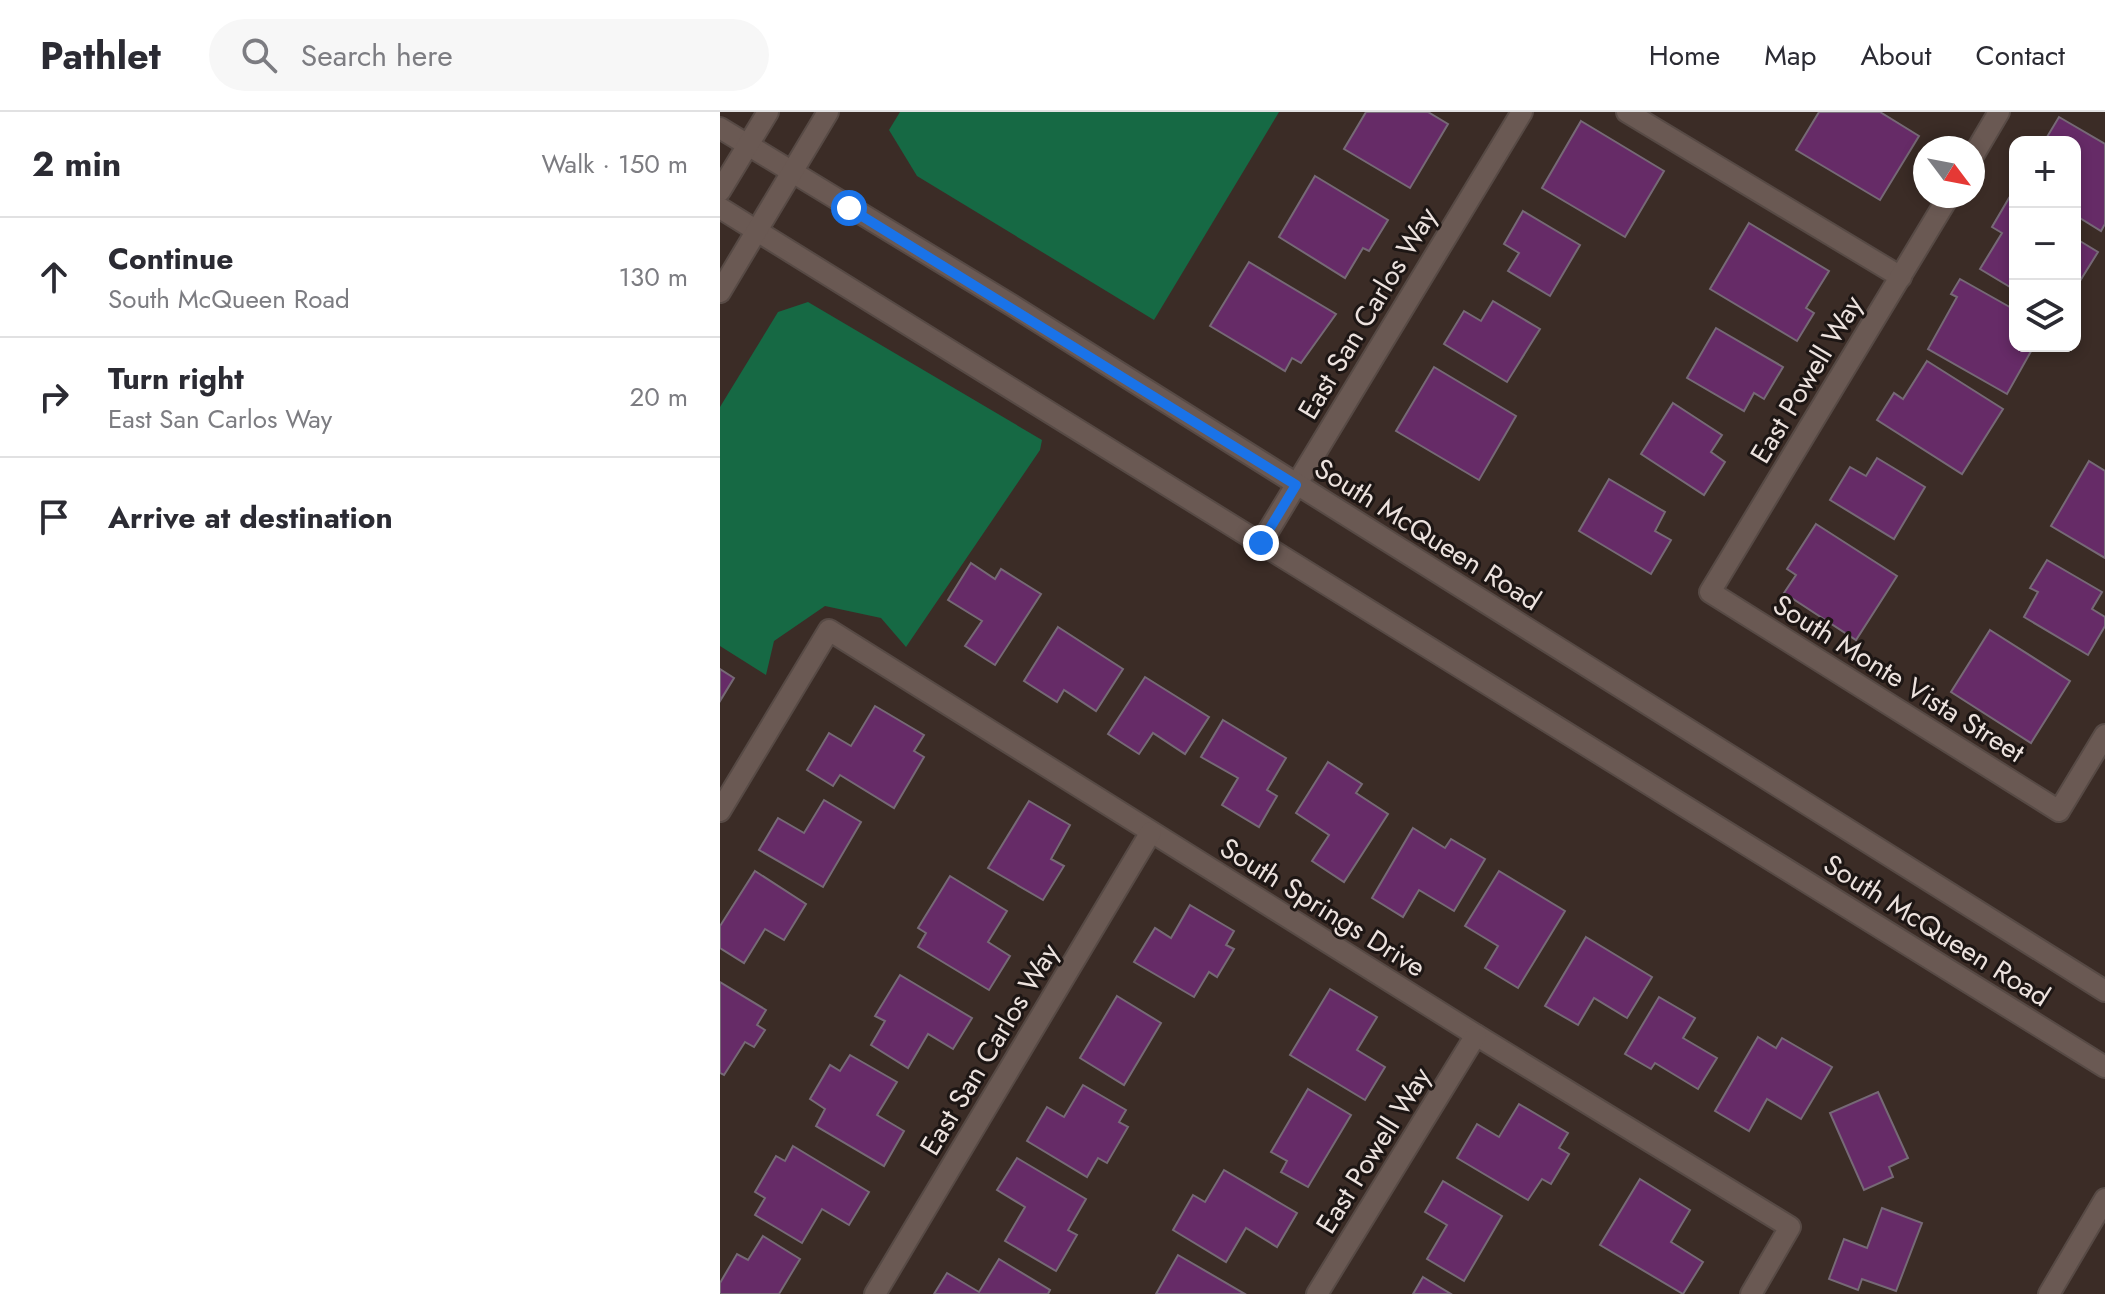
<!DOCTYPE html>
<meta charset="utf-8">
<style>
:root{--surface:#fff;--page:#f7f7f7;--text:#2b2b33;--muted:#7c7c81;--line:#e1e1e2}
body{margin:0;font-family:Jost,sans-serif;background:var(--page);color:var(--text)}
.controls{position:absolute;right:24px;top:24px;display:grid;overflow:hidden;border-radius:16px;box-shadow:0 4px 12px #0003}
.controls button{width:72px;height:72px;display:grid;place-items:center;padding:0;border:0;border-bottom:2px solid var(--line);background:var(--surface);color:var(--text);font:40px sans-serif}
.compass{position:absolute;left:1193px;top:24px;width:72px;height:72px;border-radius:50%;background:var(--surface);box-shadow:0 4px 12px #0003;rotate:122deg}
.stop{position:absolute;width:24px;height:24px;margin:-18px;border:6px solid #1a73e8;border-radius:50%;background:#fff}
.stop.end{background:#1a73e8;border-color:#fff;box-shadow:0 2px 8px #0008}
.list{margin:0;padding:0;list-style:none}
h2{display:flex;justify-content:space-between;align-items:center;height:104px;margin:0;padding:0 32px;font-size:34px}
h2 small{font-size:26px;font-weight:400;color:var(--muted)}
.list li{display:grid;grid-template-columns:52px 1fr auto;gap:24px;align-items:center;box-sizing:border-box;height:120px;padding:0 32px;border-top:2px solid var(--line)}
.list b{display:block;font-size:30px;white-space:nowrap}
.list p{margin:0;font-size:26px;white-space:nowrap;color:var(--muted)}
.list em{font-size:26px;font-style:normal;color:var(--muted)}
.icon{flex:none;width:44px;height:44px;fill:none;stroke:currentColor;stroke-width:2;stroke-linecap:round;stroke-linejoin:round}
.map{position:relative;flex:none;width:1385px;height:1182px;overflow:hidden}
header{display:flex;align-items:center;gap:48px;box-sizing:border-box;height:112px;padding:0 40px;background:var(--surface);border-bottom:2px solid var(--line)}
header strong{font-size:38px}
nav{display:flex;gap:44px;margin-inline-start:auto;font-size:28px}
.search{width:560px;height:72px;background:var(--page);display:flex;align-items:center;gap:20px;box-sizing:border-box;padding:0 28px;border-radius:44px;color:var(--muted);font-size:30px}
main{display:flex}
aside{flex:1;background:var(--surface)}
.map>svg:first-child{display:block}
.green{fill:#166944}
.building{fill:#662b67;stroke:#766976;stroke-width:2}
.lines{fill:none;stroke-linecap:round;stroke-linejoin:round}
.minor-casing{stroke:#574a45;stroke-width:24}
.secondary-casing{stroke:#574a45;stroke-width:24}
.minor{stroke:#6a5953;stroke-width:20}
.secondary{stroke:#6a5953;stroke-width:20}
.route{stroke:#1a73e8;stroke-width:10}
.labels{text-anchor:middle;stroke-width:6;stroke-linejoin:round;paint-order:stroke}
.street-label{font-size:28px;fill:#ece2de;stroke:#1d1614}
</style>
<header>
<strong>Pathlet</strong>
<div class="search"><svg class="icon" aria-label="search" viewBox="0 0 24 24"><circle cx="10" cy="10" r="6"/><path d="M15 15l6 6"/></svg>Search here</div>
<nav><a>Home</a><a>Map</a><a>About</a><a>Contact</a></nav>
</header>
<main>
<aside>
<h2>2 min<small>Walk · 150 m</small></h2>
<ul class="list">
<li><svg class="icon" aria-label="ahead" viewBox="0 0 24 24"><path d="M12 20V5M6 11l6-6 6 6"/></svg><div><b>Continue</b><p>South McQueen Road</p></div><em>130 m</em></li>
<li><svg class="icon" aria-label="right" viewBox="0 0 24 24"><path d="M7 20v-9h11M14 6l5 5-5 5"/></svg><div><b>Turn right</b><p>East San Carlos Way</p></div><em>20 m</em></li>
<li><svg class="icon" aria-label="arrive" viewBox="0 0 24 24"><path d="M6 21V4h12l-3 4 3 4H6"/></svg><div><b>Arrive at destination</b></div></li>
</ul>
</aside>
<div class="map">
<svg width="1385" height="1182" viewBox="0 0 1385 1182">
<rect width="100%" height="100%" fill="#3b2c26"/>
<g class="green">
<polygon points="180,0 559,0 434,208 197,64 169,18"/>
<polygon points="88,190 322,328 320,338 186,535 161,506 105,494 54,529 46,563 0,534 0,295 58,200"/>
</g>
<g class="building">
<polygon points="646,0 708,0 728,12 690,76 624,37"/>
<polygon points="1099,0 1160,0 1199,24 1160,88 1076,38"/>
<polygon points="1339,5 1385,32 1385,112 1381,119 1355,103 1355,30 1324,30"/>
<polygon points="861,9 944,59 905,125 822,76"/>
<polygon points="595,64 668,108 649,139 643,136 625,166 559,125"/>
<polygon points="1289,86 1295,90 1295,178 1260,157 1282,121 1272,115"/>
<polygon points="803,99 860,133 830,184 788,159 799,141 784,132"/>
<polygon points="1029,111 1109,159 1086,196 1094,201 1077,229 990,177"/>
<polygon points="1355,126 1378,140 1355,177"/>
<polygon points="529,150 616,202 581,251 572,246 565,259 490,214"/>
<polygon points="1240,167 1295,198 1295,234 1314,234 1287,282 1208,237 1237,185 1231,182"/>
<polygon points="773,189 820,217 787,270 724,232 744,199 761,209"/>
<polygon points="996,216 1063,255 1044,287 1034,281 1024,299 967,266"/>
<polygon points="1207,249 1283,297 1242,362 1157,308 1174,281 1183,287"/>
<polygon points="714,255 796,304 759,368 676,319"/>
<polygon points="953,291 1002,323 991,340 1005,350 984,383 921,342"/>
<polygon points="1157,346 1205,375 1174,427 1110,388 1130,355 1146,364"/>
<polygon points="1369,349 1385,359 1385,446 1331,414"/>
<polygon points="889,367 945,400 935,419 951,428 931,462 859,419"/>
<polygon points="1096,412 1177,464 1136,528 1064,481 1076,463 1067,457"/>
<polygon points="1327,448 1382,480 1372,497 1385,505 1385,514 1368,543 1304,505 1318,480 1310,476"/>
<polygon points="251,451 275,467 281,457 321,482 275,553 245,534 262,509 228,488"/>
<polygon points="338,515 403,557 376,599 344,578 337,590 304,569"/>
<polygon points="1270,518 1350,569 1311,631 1231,580"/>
<polygon points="0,557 14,566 0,589"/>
<polygon points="425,565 489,605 465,642 433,621 419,642 388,622"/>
<polygon points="155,594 204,623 194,639 204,645 174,696 120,663 113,674 87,658 109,621 131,634"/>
<polygon points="503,608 566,646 547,678 557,684 539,715 502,693 518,666 481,645"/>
<polygon points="608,650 642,672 636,681 668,702 624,770 592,749 609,723 576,701"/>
<polygon points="104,688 141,710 103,775 39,738 58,706 84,721"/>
<polygon points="309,689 350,713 331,747 344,754 323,788 268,756"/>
<polygon points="693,716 725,736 731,727 765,747 734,799 699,778 683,805 652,786"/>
<polygon points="35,759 86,792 64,828 45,817 24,851 0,836 0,814"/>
<polygon points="779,759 845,799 798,876 765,856 778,834 745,814"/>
<polygon points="230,764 287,799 268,830 290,844 269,878 198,835 206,821 198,816"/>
<polygon points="470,793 514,819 506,833 514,837 497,865 489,860 474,885 414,850 435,816 451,826"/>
<polygon points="866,825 932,865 907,906 874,886 858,913 825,894"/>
<polygon points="180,863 252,906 233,937 208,922 188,956 151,933 165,909 155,904"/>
<polygon points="0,870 46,898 37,913 45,918 34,935 25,930 4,963 0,961"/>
<polygon points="610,877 657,905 637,938 665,955 645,988 570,943"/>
<polygon points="397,884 441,911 404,973 360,946"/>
<polygon points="939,885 975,906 963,926 997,946 978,977 935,951 931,957 905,942"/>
<polygon points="1038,925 1056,936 1062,926 1112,955 1081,1007 1047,987 1029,1019 995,999"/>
<polygon points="130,943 177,970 157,1003 184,1019 164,1054 96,1014 105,997 90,987 110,953 120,959"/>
<polygon points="363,973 406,998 399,1010 408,1015 387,1051 378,1046 367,1065 307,1029 327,995 344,1005"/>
<polygon points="588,977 631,1003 588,1075 561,1060 567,1049 551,1040"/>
<polygon points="1158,980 1188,1046 1169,1055 1173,1065 1144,1078 1110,1001"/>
<polygon points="799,992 848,1021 839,1036 849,1042 831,1072 822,1067 808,1088 737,1046 757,1012 779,1025"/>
<polygon points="73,1034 149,1080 129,1113 102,1097 82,1131 35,1103 45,1086 35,1080 56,1044 65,1049"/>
<polygon points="297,1046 366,1087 348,1118 357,1123 336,1159 285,1129 305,1095 277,1078"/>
<polygon points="504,1058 577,1101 557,1135 526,1116 506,1150 453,1118 473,1083 485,1090"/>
<polygon points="920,1067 970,1098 951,1130 983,1150 963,1182 880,1133"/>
<polygon points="723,1069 782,1104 744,1169 707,1147 727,1113 705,1100"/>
<polygon points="1162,1096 1202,1111 1176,1179 1142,1167 1138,1178 1109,1167 1124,1127 1147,1136"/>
<polygon points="43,1124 80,1147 59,1182 0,1182 0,1171 17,1142 28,1148"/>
<polygon points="458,1143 525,1182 436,1182"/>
<polygon points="279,1147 330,1178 328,1182 214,1182 227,1161 259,1180"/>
<polygon points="703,1165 731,1182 693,1182"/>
</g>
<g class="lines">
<g class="minor-casing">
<g id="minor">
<polyline points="907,0 1181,165"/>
<polyline points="1253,44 1279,0"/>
<polyline points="1229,84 990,480 1339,699 1385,623"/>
<polyline points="541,431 802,0"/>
<polyline points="0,699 109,518 756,923 1070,1115 1031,1182"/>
<polyline points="155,1182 431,720"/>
<polyline points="597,1182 756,923"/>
<polyline points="1329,1182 1385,1087"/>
</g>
</g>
<g class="secondary-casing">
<g id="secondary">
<polyline points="0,16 293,194 1385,879"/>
<polyline points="0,79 48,0"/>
<polyline points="0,96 1385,955"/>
<polyline points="0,180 108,0"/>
</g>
</g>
<use href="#minor" class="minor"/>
<use href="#secondary" class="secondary"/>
</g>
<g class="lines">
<polyline class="route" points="129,96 576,373 541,431"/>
</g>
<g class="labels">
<g class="street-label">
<text transform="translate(647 201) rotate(-59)" y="10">East San Carlos Way</text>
<text transform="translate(1086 267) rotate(-59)" y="10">East Powell Way</text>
<text transform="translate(708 422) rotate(32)" y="10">South McQueen Road</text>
<text transform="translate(1179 566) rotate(32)" y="10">South Monte Vista Street</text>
<text transform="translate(603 795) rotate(32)" y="10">South Springs Drive</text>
<text transform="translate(1217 818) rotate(32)" y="10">South McQueen Road</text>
<text transform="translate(269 937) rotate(-59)" y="10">East San Carlos Way</text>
<text transform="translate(653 1038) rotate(-58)" y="10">East Powell Way</text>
</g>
</g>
</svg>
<div class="controls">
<button>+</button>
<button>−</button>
<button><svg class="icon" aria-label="layers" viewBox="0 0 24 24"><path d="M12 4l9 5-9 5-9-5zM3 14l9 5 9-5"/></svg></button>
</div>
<svg class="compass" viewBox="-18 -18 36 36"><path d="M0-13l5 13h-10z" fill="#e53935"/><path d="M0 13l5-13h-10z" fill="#7c7c81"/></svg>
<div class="stop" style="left:129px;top:96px"></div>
<div class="stop end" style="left:541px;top:431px"></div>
</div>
</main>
